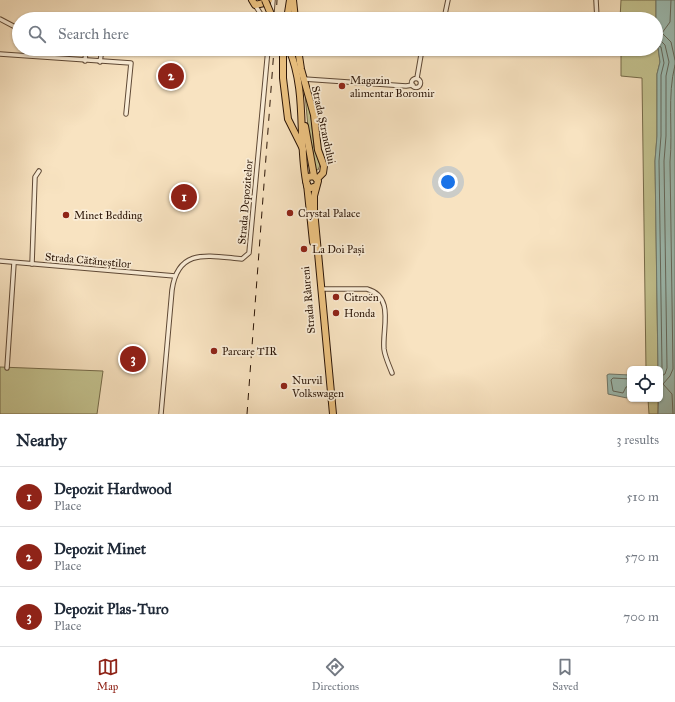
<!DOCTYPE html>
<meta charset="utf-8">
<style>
:root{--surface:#fff;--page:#f2f2f3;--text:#1f2937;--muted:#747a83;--line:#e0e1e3;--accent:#8f2418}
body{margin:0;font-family:"IM FELL Great Primer",serif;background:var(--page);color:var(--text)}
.controls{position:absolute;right:12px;bottom:12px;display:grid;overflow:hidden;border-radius:6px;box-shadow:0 1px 3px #0004}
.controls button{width:36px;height:36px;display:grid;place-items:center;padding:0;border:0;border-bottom:1px solid var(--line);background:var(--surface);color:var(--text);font:20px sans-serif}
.you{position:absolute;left:448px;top:182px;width:14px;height:14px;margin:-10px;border:3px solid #fff;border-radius:50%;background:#1a73e8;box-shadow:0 0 0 6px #1a73e833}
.badge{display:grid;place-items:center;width:26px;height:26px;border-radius:50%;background:var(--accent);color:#fff;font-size:13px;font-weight:700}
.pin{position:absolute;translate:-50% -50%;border:2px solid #fff;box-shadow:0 1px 4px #0006}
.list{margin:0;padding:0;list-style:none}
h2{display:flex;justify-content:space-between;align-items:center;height:52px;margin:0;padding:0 16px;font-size:17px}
h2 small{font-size:13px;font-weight:400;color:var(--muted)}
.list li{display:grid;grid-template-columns:26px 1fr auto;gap:12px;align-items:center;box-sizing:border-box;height:60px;padding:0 16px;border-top:1px solid var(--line)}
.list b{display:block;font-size:15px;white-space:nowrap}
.list p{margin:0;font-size:13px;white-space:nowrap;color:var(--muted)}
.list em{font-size:13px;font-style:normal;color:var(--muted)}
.icon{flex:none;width:22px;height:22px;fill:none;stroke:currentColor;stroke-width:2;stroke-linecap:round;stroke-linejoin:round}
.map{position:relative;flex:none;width:675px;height:414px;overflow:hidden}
.search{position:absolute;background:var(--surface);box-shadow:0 1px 3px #0004;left:12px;right:12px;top:12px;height:44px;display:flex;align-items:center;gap:10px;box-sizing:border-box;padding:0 14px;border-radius:22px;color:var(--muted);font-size:15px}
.sheet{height:232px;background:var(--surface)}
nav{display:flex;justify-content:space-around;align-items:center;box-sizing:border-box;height:56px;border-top:1px solid var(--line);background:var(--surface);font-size:11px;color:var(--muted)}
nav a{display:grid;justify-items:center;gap:2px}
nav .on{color:var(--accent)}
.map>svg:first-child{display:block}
.green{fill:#c3c28f;stroke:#766b4a}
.water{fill:#9dbeb5;stroke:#6f7a6f}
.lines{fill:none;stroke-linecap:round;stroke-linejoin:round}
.shore{stroke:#64695e;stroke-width:1}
.street-casing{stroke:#5e4835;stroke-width:5.5}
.primary-casing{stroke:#2a1406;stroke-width:8}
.street{stroke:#faedd7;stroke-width:3.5}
.primary{stroke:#ecc280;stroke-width:6}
.rail{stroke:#2a1406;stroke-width:1;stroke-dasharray:7 7;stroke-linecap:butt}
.primary-bridge-casing{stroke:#2a1406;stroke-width:8;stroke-linecap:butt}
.primary-bridge{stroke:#ecc280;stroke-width:6}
.poi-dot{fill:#8f2418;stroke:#faedd7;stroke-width:1.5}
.labels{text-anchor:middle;stroke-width:3.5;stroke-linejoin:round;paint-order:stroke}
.poi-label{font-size:11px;fill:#2a1406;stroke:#faedd7;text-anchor:start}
.street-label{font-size:11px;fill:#2a1406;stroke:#faedd7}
</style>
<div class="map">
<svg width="675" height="414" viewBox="0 0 675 414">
<rect width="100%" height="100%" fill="#f8e3c1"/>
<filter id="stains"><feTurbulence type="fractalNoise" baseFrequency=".005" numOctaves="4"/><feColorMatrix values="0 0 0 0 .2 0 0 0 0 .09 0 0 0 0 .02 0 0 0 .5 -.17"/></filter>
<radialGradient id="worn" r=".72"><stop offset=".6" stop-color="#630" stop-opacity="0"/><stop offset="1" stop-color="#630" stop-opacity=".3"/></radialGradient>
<g class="green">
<polygon points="621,0 656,0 656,19 620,19"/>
<polygon points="656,33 660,62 657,74 657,136 655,161 658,369 646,369 642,78 621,76 621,49 656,49"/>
<polygon points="305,94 311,116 314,147 320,165 318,170 315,169 309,138"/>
<polygon points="0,367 103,371 97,414 0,414"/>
<polygon points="648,399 658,399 658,414 649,414"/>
</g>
<g class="water">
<polygon points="656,0 675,0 675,414 658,414 660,369 658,369 655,161 657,136 657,74 660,62 656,33"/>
<polygon points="609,374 630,375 630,388 627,398 608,394 607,375"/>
</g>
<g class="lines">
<g class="shore">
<polyline points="671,0 670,22 662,33 671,42 675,60"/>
<polyline points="656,40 661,41 665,45 669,62 666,76 666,136 664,161 667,368 665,374 660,377"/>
<polyline points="656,45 661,47 664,63 661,75 661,136 659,161 662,368 660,372"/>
<polyline points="630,379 613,378 611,380 613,391 623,393 626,387 630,386"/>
<path d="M673 414 672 394 663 384 670 376 673 369 670 162C673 129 667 96 675 65"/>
</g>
<g class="street-casing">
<g id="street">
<polyline points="596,0 597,19"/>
<polyline points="255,5 264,19"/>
<polyline points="272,12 273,0"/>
<polyline points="0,19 19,29"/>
<polyline points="444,19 448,0"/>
<polyline points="0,54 131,63 126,114"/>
<polyline points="85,61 86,49"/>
<polyline points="100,62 102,49"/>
<polyline points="417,78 422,49"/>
<circle cx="416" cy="83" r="4.5"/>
<polyline points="304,79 406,86 413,85"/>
<polyline points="0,261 175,276"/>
<polyline points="32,264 35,177 39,171"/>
<path d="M321 289H367C395 297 382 328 384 349 385 357 389 365 392 373"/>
<polyline points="7,368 14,263"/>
<path d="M161 414 172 290C178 247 209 256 242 259L249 253 268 49"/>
</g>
</g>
<g class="primary-casing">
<g id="primary">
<polyline points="252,0 255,5 264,3 269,0"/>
<polyline points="293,0 295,19"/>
<polyline points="287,19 290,0"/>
<polyline points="283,49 283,78 288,119 303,149"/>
<path d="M289 49C307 91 298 137 306 181"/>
<polyline points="298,49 301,69 314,115 318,150 324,166 323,173 317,179"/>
<polyline points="305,126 314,176"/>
<polyline points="307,184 313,242"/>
<polyline points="316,186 311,188 307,186 306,181 308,177 314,176 318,181 314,196 314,210 333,414"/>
</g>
</g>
<use href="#street" class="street"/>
<use href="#primary" class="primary"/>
<g class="rail">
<polyline points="276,19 277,0"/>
<polyline points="247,414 274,49"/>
</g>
<g class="primary-bridge-casing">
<polyline id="primary-bridge" points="265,0 273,19"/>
</g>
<use href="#primary-bridge" class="primary-bridge"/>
</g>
<g class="poi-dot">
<circle cx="342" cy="86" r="4"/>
<circle cx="290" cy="213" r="4"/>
<circle cx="66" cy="215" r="4"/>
<circle cx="304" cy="249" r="4"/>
<circle cx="336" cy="297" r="4"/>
<circle cx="336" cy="313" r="4"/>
<circle cx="214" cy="351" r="4"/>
<circle cx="284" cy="386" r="4"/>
</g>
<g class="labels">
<g class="poi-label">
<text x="350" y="84">Magazin<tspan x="350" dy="13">alimentar Boromir</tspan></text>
<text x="298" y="217">Crystal Palace</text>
<text x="74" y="219">Minet Bedding</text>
<text x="312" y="253">La Doi Pași</text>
<text x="344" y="301">Citroën</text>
<text x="344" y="317">Honda</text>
<text x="222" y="355">Parcare TIR</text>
<text x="292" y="384">Nurvil<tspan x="292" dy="13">Volkswagen</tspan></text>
</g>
<g class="street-label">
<text transform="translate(324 125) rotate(78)" y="4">Strada Ștrandului</text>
<text transform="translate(245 202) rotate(-85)" y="4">Strada Depozitelor</text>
<text transform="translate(88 260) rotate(5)" y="4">Strada Cătăneștilor</text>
<text transform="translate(308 300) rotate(-95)" y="4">Strada Râureni</text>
</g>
</g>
<rect width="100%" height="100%" filter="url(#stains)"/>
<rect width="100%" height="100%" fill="url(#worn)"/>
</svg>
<div class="controls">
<button><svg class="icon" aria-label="locate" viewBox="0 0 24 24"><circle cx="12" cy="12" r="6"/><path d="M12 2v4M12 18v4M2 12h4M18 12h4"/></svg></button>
</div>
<div class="you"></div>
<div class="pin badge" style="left:184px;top:197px">1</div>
<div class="pin badge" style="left:171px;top:76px">2</div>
<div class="pin badge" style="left:133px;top:359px">3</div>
<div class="search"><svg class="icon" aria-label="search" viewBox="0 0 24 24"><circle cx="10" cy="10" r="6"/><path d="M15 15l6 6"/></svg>Search here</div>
</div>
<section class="sheet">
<h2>Nearby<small>3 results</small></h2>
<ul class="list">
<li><span class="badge">1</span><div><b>Depozit Hardwood</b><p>Place</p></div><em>510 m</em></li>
<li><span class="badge">2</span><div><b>Depozit Minet</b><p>Place</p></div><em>570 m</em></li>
<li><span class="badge">3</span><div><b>Depozit Plas-Turo</b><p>Place</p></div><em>700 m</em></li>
</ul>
</section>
<nav>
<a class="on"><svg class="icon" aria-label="map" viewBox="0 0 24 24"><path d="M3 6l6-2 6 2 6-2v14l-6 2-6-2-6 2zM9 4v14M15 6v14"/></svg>Map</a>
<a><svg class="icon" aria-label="directions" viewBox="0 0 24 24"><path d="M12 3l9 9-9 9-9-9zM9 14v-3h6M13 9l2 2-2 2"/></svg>Directions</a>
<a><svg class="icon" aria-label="saved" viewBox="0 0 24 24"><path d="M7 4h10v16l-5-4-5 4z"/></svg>Saved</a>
</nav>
